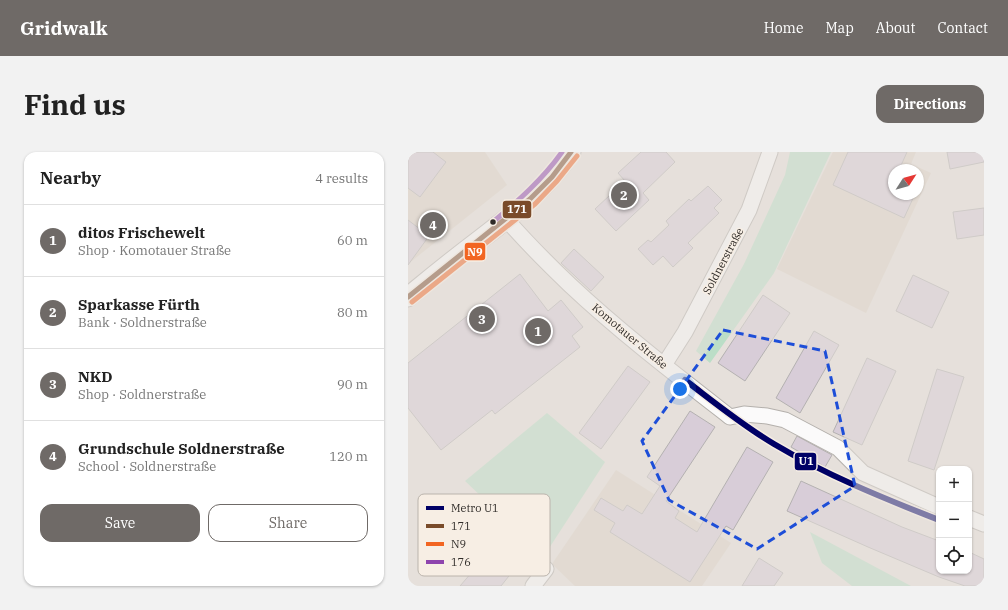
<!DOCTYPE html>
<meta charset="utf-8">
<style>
:root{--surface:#fff;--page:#f2f2f2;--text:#222;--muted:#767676;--line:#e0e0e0;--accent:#6f6a67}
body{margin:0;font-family:"IBM Plex Serif",serif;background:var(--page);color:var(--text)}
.controls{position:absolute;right:12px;bottom:12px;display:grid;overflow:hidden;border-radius:8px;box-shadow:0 1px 3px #0004}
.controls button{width:36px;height:36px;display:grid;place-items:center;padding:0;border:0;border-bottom:1px solid var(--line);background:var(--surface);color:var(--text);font:20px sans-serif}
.compass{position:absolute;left:480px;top:12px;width:36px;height:36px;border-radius:50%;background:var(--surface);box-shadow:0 1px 3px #0004;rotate:54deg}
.you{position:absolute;left:272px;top:237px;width:14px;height:14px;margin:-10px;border:3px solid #fff;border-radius:50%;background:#1a73e8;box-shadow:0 0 0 6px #1a73e833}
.badge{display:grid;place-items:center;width:26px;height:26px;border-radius:50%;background:var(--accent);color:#fff;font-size:13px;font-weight:700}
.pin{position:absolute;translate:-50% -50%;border:2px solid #fff;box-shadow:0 1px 4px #0006}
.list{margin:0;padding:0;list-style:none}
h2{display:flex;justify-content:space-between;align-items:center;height:52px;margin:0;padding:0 16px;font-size:17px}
h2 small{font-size:13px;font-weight:400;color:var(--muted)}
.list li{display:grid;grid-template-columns:26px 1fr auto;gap:12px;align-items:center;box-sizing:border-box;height:72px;padding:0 16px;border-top:1px solid var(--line)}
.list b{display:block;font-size:15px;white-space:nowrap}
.list p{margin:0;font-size:13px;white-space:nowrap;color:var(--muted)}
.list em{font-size:13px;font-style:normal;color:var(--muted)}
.actions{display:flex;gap:8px;padding:12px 16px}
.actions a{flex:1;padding:9px 0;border:1px solid var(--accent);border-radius:12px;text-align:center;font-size:14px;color:var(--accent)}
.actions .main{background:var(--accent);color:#fff}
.icon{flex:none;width:22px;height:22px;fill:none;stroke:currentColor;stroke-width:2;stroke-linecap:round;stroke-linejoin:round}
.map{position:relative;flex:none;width:576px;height:434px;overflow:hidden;border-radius:12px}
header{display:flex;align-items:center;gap:24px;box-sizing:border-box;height:56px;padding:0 20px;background:var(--accent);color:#fff}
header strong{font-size:19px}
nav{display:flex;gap:22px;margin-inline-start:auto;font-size:14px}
.intro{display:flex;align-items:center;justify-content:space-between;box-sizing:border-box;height:96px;padding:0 24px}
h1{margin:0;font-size:28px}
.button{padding:10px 18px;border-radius:12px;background:var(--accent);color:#fff;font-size:14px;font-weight:700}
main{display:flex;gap:24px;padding:0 24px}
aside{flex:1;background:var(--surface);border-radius:12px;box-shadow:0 1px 3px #0004}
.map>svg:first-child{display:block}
.built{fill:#ded3c8;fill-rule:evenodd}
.green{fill:#bbdec7}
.building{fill:#d8cdd8;stroke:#b4b1b1}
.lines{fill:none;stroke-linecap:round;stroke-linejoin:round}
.minor-casing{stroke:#b4b0ac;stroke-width:17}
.tertiary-casing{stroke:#b4b0ac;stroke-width:21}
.minor{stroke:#fbfafa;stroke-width:15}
.tertiary{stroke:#fbfafa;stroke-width:19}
.bus-1-casing{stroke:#f7eee4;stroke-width:8}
.bus-2-casing{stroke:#f7eee4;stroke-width:8}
.bus-3-casing{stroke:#f7eee4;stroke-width:8}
.bus-1{stroke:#7a4b2a;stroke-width:5}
.bus-2{stroke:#f26522;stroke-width:5}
.bus-3{stroke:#8e44ad;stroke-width:5}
.metro-1-casing{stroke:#f7eee4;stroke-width:9}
.metro-1{stroke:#006;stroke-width:6}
.marked{fill:none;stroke:#1d4ed8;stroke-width:3;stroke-dasharray:8 5;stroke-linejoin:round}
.bus-dot{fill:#2f2b28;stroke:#f7eee4;stroke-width:1.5}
.labels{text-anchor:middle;stroke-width:3;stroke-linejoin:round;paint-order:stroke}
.street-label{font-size:11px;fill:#2f2b28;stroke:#f7eee4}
.key{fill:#f7eee4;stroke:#bbb4ac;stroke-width:1}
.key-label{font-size:11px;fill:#2f2b28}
.line-badge{stroke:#f7eee4;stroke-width:1.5}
.badge-label{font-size:11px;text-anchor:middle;font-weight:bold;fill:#fff}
</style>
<header>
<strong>Gridwalk</strong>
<nav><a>Home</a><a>Map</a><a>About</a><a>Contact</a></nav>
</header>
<div class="intro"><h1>Find us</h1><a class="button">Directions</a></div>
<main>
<aside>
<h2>Nearby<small>4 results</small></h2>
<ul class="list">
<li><span class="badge">1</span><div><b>ditos Frischewelt</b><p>Shop · Komotauer Straße</p></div><em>60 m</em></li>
<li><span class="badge">2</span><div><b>Sparkasse Fürth</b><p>Bank · Soldnerstraße</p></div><em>80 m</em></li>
<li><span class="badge">3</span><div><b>NKD</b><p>Shop · Soldnerstraße</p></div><em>90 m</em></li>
<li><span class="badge">4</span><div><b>Grundschule Soldnerstraße</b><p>School · Soldnerstraße</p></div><em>120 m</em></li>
</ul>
<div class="actions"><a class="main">Save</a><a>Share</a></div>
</aside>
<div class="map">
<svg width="576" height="434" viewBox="0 0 576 434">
<rect width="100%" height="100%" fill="#e6e0db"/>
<g class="built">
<polygon points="0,0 77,0 99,33 0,112"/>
<path d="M425 0H508L503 12 523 21 458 161 369 117ZM486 18H510V42H486Z"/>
<polygon points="208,318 323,391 294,434 167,434 144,412"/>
</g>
<g class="green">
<polygon points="382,0 423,0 366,121 302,211 288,199 336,112 377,23"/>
<polygon points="139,261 197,310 136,404 57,329"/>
<polygon points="402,380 503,434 444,434 414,411"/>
</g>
<g class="building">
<polygon points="0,0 25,0 38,10 12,45 0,36"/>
<polygon points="233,0 258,0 267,10 235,41 241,48 208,79 187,57 217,29 210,21"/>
<polygon points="440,0 499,0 491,18 486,18 486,42 507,42 496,66 425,33"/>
<polygon points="539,0 576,0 576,10 542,17"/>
<polygon points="300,34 314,48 306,56 311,61 280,91 285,96 265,115 255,104 245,113 230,97 240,88 243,90 261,73 258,69 281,47 283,49"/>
<polygon points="576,56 576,83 549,87 545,60"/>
<polygon points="0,68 21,84 0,113"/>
<polygon points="166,97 196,125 183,139 153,111"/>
<polygon points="112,122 140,159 153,148 175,175 164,184 172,195 87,262 84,258 33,298 0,256 0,211"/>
<polygon points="505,123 541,140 524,176 488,159"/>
<polygon points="355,143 382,161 337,229 310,211"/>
<polygon points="406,179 431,193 392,261 368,246"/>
<polygon points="459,206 488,219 454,293 425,280"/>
<polygon points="220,214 242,230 193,297 171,281"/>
<polygon points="529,217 556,225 526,318 500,309"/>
<polygon points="282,259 307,275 258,349 271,359 267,366 289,380 339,295 365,310 325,378 318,374 282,430 202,380 207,371 186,358 193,346 215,359 219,353 234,362 252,334 239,325"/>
<polygon points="389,284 424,303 417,315 383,295"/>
<polygon points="393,329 494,375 531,389 531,419 561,419 561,400 576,407 576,434 557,434 531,425 460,395 379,359"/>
<polygon points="89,391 112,410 93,434 52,434"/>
<polygon points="351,406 375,421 366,434 334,434"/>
</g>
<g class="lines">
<g class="minor-casing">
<g id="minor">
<path d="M98 67C118 90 140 112 162 133 212 180 268 223 322 265L336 262 359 264 377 268 430 296 455 321 531 355"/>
<polyline points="256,213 277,180 341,58 362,0"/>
<polyline points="561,366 576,372"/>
<polyline points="125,434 138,417"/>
</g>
</g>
<g class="tertiary-casing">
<path id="tertiary" d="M0 145C24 125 49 105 74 86 108 60 139 36 163 0"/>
</g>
<use href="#minor" class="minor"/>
<use href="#tertiary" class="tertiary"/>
<g class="bus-1-casing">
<polyline id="bus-1" points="0,145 122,47 144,25 163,0"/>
</g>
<g class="bus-2-casing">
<polyline id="bus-2" points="4,150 127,52 149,29 169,4"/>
</g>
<g class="bus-3-casing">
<path id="bus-3" d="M85 70C110 49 135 27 154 0"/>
</g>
<use href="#bus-1" class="bus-1"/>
<use href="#bus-2" class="bus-2"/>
<use href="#bus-3" class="bus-3"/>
<g class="metro-1-casing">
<path id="metro-1" d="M277 228C306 250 334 273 366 292 418 323 475 346 531 368"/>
</g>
<use href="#metro-1" class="metro-1"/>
</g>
<path d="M0 0H576V434H0ZM315 178 417 199 447 334 349 397 261 348 234 289Z" fill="#e6e0db" fill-opacity=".55" fill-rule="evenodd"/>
<path class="marked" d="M315 178 417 199 447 334 349 397 261 348 234 289Z"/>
<circle class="bus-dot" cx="85" cy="70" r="3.5"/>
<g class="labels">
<g class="street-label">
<text transform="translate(315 109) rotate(-62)" y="4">Soldnerstraße</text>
<text transform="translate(222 184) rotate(40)" y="4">Komotauer Straße</text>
</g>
</g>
<rect x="10" y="342" width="132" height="82" rx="6" class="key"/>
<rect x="18" y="354" width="18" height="4" fill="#006"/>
<rect x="18" y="372" width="18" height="4" fill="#7a4b2a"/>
<rect x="18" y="390" width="18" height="4" fill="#f26522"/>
<rect x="18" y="408" width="18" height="4" fill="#8e44ad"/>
<g class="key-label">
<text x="43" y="360">Metro U1</text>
<text x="43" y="378">171</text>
<text x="43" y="396">N9</text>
<text x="43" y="414">176</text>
</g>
<g class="line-badge">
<rect x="94" y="48" width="30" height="19" rx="4" fill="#7a4b2a"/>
<rect x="56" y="90" width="22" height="19" rx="4" fill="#f26522"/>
<rect x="386" y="300" width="23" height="19" rx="4" fill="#006"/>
</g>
<g class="badge-label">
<text x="109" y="61">171</text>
<text x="67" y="104">N9</text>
<text x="398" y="313">U1</text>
</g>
</svg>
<div class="controls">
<button>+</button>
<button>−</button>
<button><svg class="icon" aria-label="locate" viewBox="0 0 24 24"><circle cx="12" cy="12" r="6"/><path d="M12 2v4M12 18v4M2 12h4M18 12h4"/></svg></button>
</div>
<svg class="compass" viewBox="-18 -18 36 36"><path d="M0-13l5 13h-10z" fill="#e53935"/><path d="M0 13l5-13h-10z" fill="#767676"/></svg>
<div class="you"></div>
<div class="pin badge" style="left:130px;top:179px">1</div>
<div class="pin badge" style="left:216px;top:43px">2</div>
<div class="pin badge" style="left:74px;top:167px">3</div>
<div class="pin badge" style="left:25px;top:73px">4</div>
</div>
</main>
